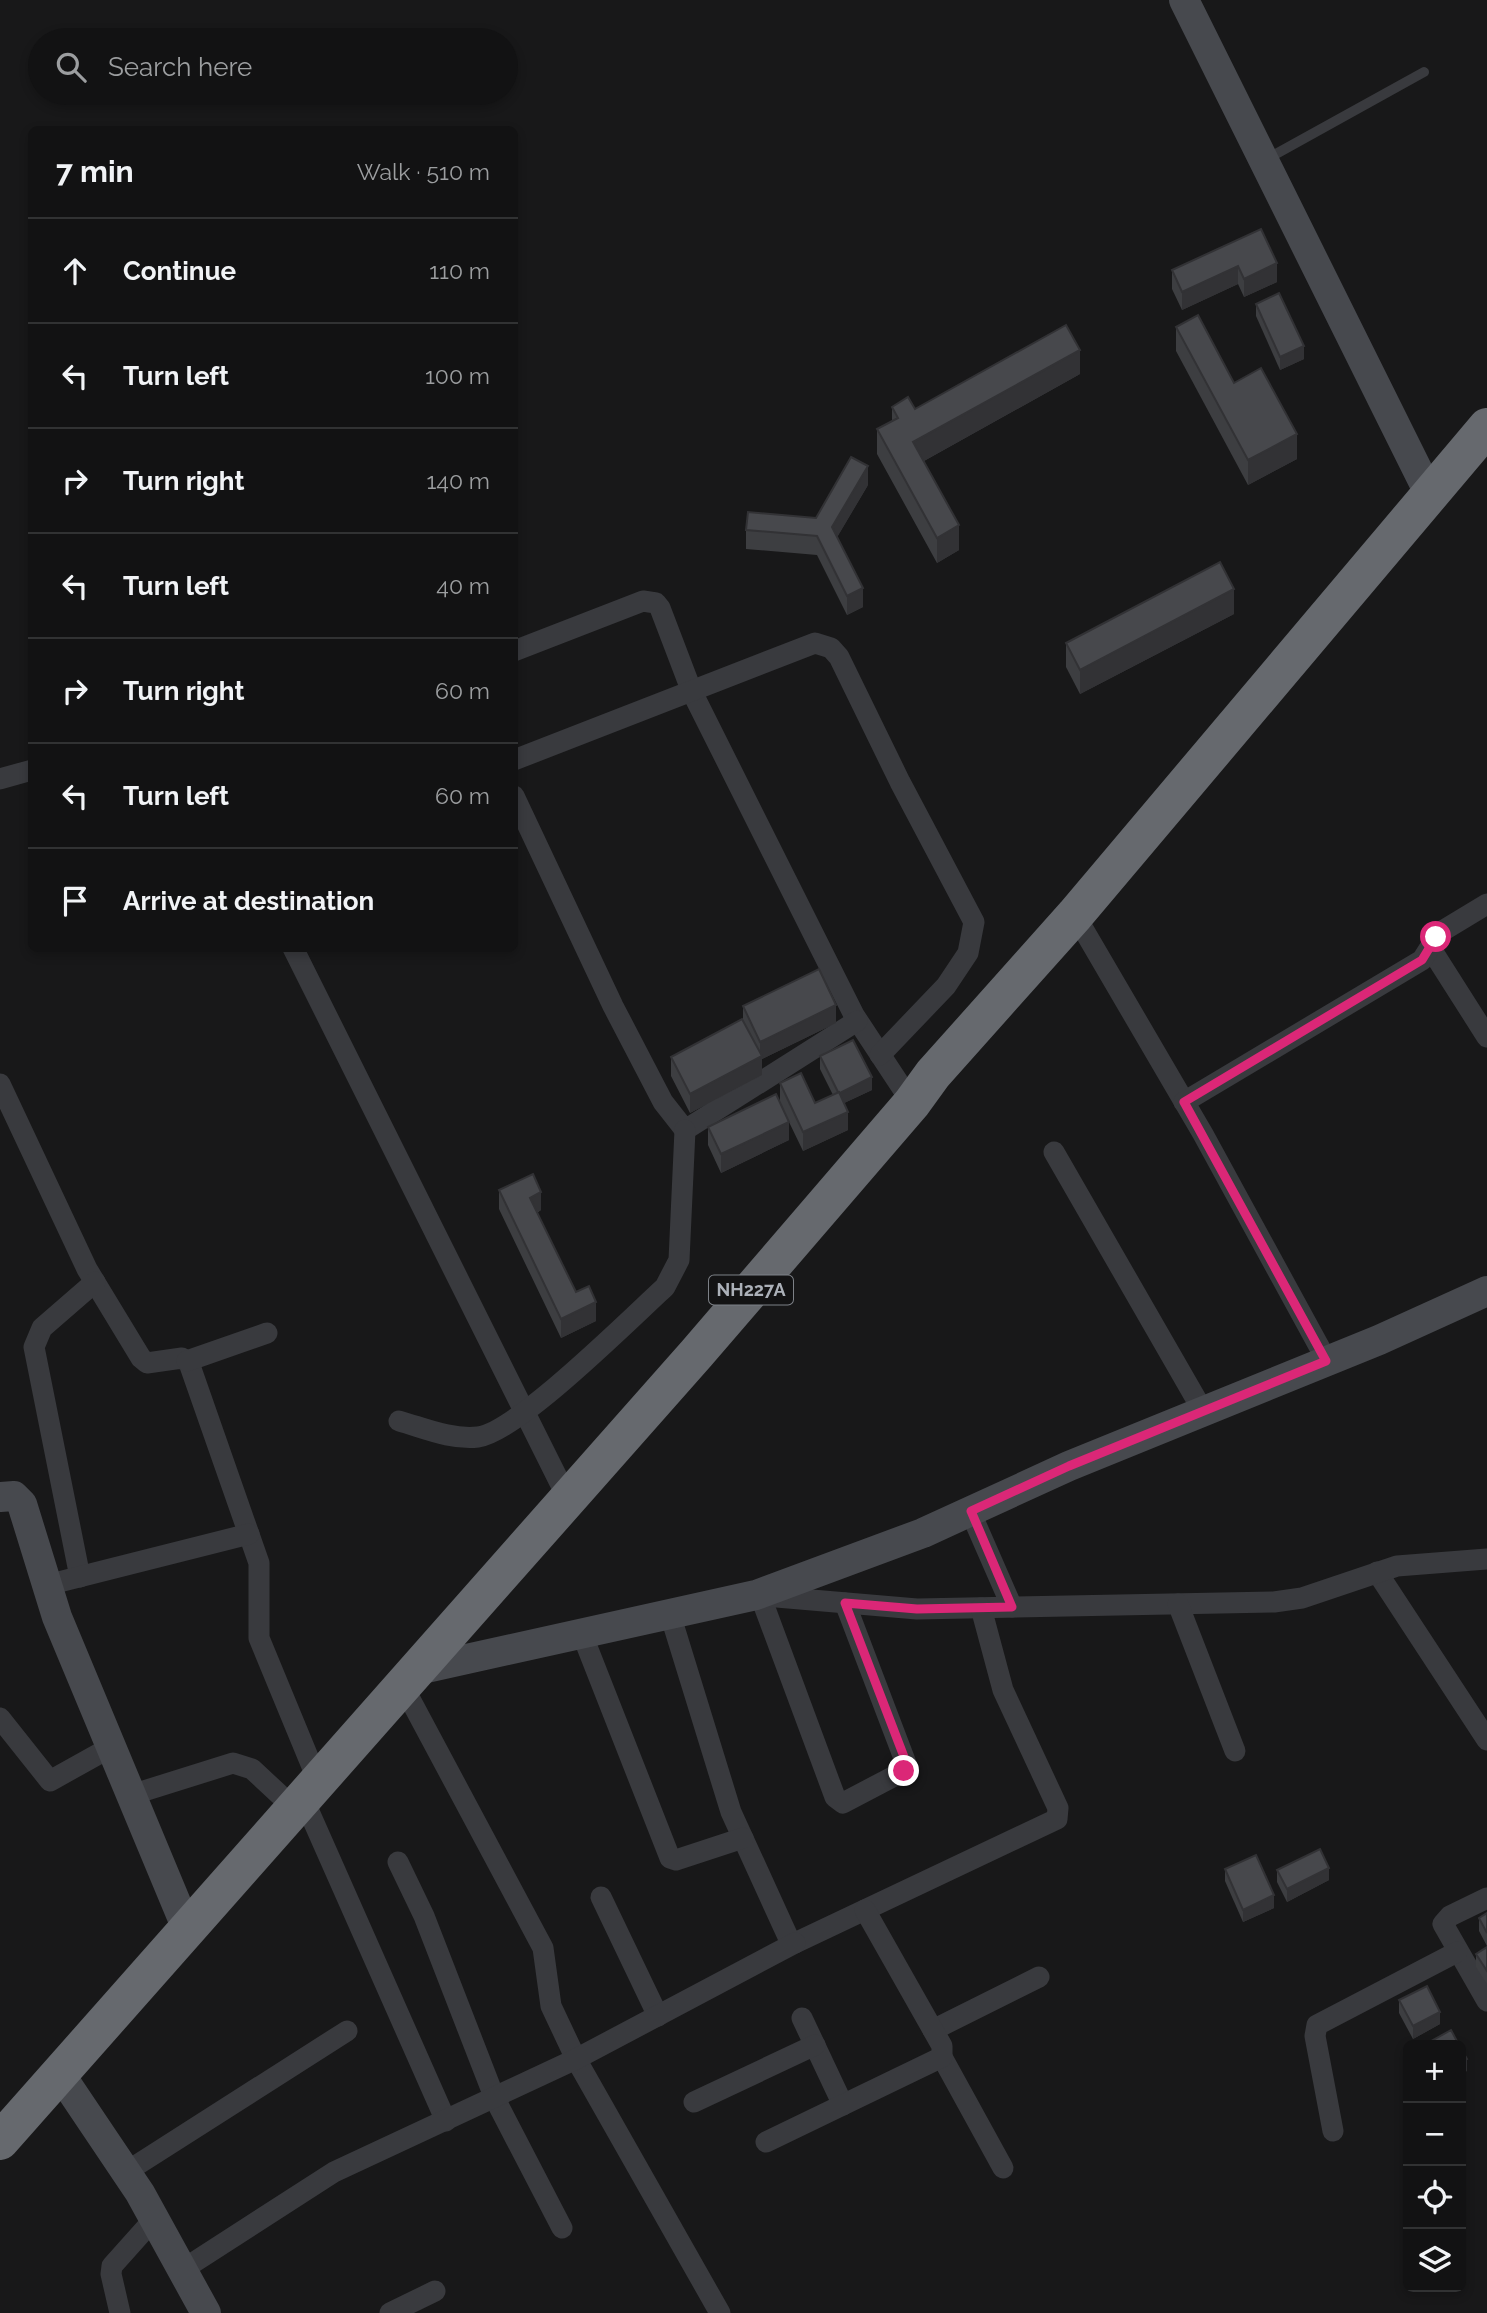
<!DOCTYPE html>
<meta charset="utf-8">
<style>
:root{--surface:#121213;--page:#1b1b1c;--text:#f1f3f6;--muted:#9c9ea0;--line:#313233}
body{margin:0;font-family:Raleway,sans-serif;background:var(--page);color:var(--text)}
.controls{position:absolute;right:21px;bottom:21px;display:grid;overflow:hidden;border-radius:10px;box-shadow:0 4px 10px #0003}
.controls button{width:63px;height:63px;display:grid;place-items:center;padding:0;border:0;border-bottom:2px solid var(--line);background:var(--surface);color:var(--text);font:35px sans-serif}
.stop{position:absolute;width:21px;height:21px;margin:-16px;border:5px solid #db2777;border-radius:50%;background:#fff}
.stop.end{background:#db2777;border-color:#fff;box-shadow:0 2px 7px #0008}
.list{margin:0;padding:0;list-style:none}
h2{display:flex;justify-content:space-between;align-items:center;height:91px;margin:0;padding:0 28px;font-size:30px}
h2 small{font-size:23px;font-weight:400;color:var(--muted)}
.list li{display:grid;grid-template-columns:46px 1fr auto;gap:21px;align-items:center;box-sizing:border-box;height:105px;padding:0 28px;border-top:2px solid var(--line)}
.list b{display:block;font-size:26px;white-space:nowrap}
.list em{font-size:23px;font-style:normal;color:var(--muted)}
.icon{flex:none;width:38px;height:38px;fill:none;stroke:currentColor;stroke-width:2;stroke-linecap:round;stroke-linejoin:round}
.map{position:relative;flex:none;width:1487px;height:2313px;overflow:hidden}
.search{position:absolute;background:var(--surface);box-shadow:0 4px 10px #0003;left:28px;top:28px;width:490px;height:77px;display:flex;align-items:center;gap:18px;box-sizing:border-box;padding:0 24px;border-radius:38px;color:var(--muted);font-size:26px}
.panel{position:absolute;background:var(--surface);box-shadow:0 4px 10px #0003;left:28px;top:126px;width:490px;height:826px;border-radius:10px}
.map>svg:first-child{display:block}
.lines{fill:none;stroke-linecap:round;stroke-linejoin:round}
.lane{stroke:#393a3e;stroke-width:10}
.street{stroke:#393a3e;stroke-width:21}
.secondary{stroke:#47494e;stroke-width:30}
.highway{stroke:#66696e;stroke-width:38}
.wall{fill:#3d3e41}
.shaded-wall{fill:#323235}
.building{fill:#47484c;stroke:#323235;stroke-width:2}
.route{stroke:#db2777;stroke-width:9}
.labels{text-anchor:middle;stroke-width:6;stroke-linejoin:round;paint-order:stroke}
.shield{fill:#131314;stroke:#7d8187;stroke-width:2}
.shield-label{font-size:18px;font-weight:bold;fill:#abb0b8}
</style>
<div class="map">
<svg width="1487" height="2313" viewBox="0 0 1487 2313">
<rect width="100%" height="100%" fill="#181819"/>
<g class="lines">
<polyline class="lane" points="1265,160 1424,72"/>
<g class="street">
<polyline points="514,651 643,601 656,603 660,608 692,692 854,1015 912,1103"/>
<polyline points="514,760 815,643 831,648 839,657 900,782 974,922 968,953 946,986 880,1055"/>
<polyline points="0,779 32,770"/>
<polyline points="514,796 613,1006 663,1102 685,1130 857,1021"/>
<polyline points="1075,915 1203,1134 1327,1361"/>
<polyline points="293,948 568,1499"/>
<polyline points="1431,949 1487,1037"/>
<polyline points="0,1084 87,1269 141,1358 147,1363 182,1358 189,1363 259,1563 259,1638 318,1781"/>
<polyline points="1184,1102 1422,960 1439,933 1487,904"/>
<polyline points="1054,1152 1203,1411"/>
<polyline points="187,1361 267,1333"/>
<path d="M399 1421C424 1428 451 1440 478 1437 517 1432 630 1319 665 1287L679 1260 685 1130"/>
<polyline points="970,1511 1012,1607"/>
<polyline points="1377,1572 1487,1740"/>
<polyline points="80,1577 34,1347 42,1328 95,1282"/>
<polyline points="47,1585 249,1534"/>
<polyline points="760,1595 835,1797 843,1803 904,1771 907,1766 845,1603"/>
<polyline points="765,1596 917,1609 1274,1602 1302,1598 1397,1566 1487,1559"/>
<polyline points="1178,1604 1235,1751"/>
<polyline points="670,1614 731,1812 789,1939 795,1943 1057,1819 1058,1808 1003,1690 981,1608"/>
<polyline points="582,1634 670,1858 676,1860 743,1838"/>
<polyline points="403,1686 543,1948 551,2006 576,2059 720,2313"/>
<polyline points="0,1718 50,1781 111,1747"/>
<polyline points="131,1795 233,1763 252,1769 294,1808"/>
<polyline points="303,1798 446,2121"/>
<polyline points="398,1862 424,1916 495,2099 562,2228"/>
<polyline points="601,1897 658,2016"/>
<polyline points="1487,1898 1450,1916 1443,1924 1487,2001"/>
<polyline points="802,2018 843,2105"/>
<polyline points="933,2030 1039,1977"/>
<polyline points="942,2057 1003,2168"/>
<polyline points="694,2102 815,2045"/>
<polyline points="1333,2131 1315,2036 1317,2025 1457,1952"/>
<polyline points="766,2142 942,2057 942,2046 865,1910"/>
<polyline points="126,2172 347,2031"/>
<polyline points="182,2270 334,2172 576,2059 795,1943"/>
<polyline points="120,2313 111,2274 112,2266 154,2219"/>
<polyline points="390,2313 435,2291"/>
</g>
<g class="secondary">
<polyline points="1184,0 1430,495"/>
<polyline points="0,1497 14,1496 22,1504 57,1617 187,1929"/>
<polyline points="417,1670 756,1595 923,1533 1069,1466 1379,1340 1487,1291"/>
<polyline points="60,2074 140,2193 206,2313"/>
</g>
<polyline class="highway" points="0,2141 697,1353 912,1103 933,1074 1075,915 1487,427"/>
</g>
<g class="wall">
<polygon points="1261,229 1277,282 1244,297 1238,284 1182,310 1172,289 1172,270"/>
<polygon points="1256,304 1304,359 1280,370 1256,316"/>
<polygon points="1176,327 1234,383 1297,459 1248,485 1176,351"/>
<polygon points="1080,374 924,461 959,550 937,563 877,454 877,429 892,421 892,407 915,409"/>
<polygon points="868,485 837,537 863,607 847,615 817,555 746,549 746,530 816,518"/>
<polygon points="1234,614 1080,694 1066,667 1066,643"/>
<polygon points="743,1006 836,1023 762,1059 762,1075 690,1113 671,1076 671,1057 743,1021"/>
<polygon points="820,1056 872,1090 844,1103 848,1130 803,1151 789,1122 789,1140 721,1173 708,1145 708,1127 780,1101 780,1083 815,1103 833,1095 820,1069"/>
<polygon points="499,1190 541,1210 537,1213 576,1292 596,1321 561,1338 499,1209"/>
<polygon points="1225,1869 1274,1908 1243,1922 1225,1881"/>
<polygon points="1277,1870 1329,1880 1287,1902 1277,1882"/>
<polygon points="1487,1913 1487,1946 1479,1931 1479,1918"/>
<polygon points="1487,1947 1487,1984 1476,1967 1476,1954"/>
<polygon points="1399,2000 1440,2024 1413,2039 1399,2013"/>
</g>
<g class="shaded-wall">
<polygon points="1277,263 1277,282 1244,297 1244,279"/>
<polygon points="1238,266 1238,284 1182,310 1182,292"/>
<polygon points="1304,346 1304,359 1280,370 1280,357"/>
<polygon points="1080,350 1080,374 913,467 913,442"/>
<polygon points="1297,434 1297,459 1248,485 1248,460"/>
<polygon points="868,466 868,485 832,546 832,527"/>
<polygon points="959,525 959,550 937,563 937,538"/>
<polygon points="863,588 863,607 847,615 847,596"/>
<polygon points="1234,589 1234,614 1080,694 1080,670"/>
<polygon points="836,1005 836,1023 762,1059 762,1075 690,1113 690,1094 760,1057 760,1042"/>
<polygon points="872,1077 872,1090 838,1106 838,1094"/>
<polygon points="848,1112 848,1130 803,1151 803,1132"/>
<polygon points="789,1122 789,1140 721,1173 721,1154"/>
<polygon points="541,1192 541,1210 530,1216 530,1198"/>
<polygon points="596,1302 596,1321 561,1338 561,1319"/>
<polygon points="1329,1868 1329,1880 1287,1902 1287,1889"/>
<polygon points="1274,1895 1274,1908 1243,1922 1243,1910"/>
<polygon points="1440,2012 1440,2024 1413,2039 1413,2026"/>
<polygon points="1467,2059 1467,2071 1461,2075 1461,2062"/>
</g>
<g class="building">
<polygon points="1261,229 1277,263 1244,279 1238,266 1182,292 1172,270"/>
<polygon points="1279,293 1304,346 1280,357 1256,304"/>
<polygon points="1198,315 1234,383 1261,368 1297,434 1248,460 1176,327"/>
<polygon points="1066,325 1080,350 913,442 959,525 937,538 877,429 898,418 892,407 908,397 915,409"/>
<polygon points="851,457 868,466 832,527 863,588 847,596 817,536 746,530 748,512 816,518"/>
<polygon points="1220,562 1234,589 1080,670 1066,643"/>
<polygon points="819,969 836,1005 760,1042 743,1006"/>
<polygon points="742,1019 762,1056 690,1094 671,1057"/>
<polygon points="853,1040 872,1077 840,1093 839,1092 838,1092 820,1056"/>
<polygon points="801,1073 815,1103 839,1092 848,1112 803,1132 780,1083"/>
<polygon points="776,1094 789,1122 721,1154 708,1127"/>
<polygon points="533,1174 541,1192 530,1198 576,1292 589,1286 596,1302 561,1319 499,1190"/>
<polygon points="1320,1849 1329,1868 1287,1889 1277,1870"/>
<polygon points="1256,1855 1274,1895 1243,1910 1225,1869"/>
<polygon points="1487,1913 1487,1933 1479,1918"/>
<polygon points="1487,1947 1487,1971 1476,1954"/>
<polygon points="1427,1986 1440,2012 1413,2026 1399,2000"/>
<polygon points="1451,2030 1459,2045 1427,2045 1426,2044"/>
<polygon points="1461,2048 1467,2059 1461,2062"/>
</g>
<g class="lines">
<polyline class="route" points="904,1771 906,1762 845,1603 917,1609 1012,1607 971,1511 1069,1466 1326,1361 1184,1102 1422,960 1436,937"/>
</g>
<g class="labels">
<rect class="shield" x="709" y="1275.5" width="84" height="29" rx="5"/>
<g class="shield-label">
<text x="751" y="1296">NH227A</text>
</g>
</g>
</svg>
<div class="controls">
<button>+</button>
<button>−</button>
<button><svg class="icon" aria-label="locate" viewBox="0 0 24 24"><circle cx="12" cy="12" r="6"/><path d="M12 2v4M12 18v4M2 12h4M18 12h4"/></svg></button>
<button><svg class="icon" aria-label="layers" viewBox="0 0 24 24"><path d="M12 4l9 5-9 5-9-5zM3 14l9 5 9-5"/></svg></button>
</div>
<div class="stop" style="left:1436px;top:937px"></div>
<div class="stop end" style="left:904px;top:1771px"></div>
<div class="search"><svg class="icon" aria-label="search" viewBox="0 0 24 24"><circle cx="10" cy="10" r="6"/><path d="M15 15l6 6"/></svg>Search here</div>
<section class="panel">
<h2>7 min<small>Walk · 510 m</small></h2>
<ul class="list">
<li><svg class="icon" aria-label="ahead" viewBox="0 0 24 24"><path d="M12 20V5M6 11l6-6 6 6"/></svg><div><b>Continue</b></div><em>110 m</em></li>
<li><svg class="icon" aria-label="left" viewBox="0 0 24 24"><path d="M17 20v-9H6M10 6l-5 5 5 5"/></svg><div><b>Turn left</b></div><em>100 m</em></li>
<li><svg class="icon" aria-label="right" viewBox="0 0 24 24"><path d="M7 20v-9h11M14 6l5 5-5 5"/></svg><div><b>Turn right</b></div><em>140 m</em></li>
<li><svg class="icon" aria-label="left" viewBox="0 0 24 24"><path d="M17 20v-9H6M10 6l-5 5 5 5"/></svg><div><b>Turn left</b></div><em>40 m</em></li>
<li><svg class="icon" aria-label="right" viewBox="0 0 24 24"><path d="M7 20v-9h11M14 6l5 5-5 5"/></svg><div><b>Turn right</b></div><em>60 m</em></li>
<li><svg class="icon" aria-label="left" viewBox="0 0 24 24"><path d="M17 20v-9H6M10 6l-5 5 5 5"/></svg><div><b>Turn left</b></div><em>60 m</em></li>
<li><svg class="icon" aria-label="arrive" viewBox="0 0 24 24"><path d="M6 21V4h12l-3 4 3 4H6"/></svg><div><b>Arrive at destination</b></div></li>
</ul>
</section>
</div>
